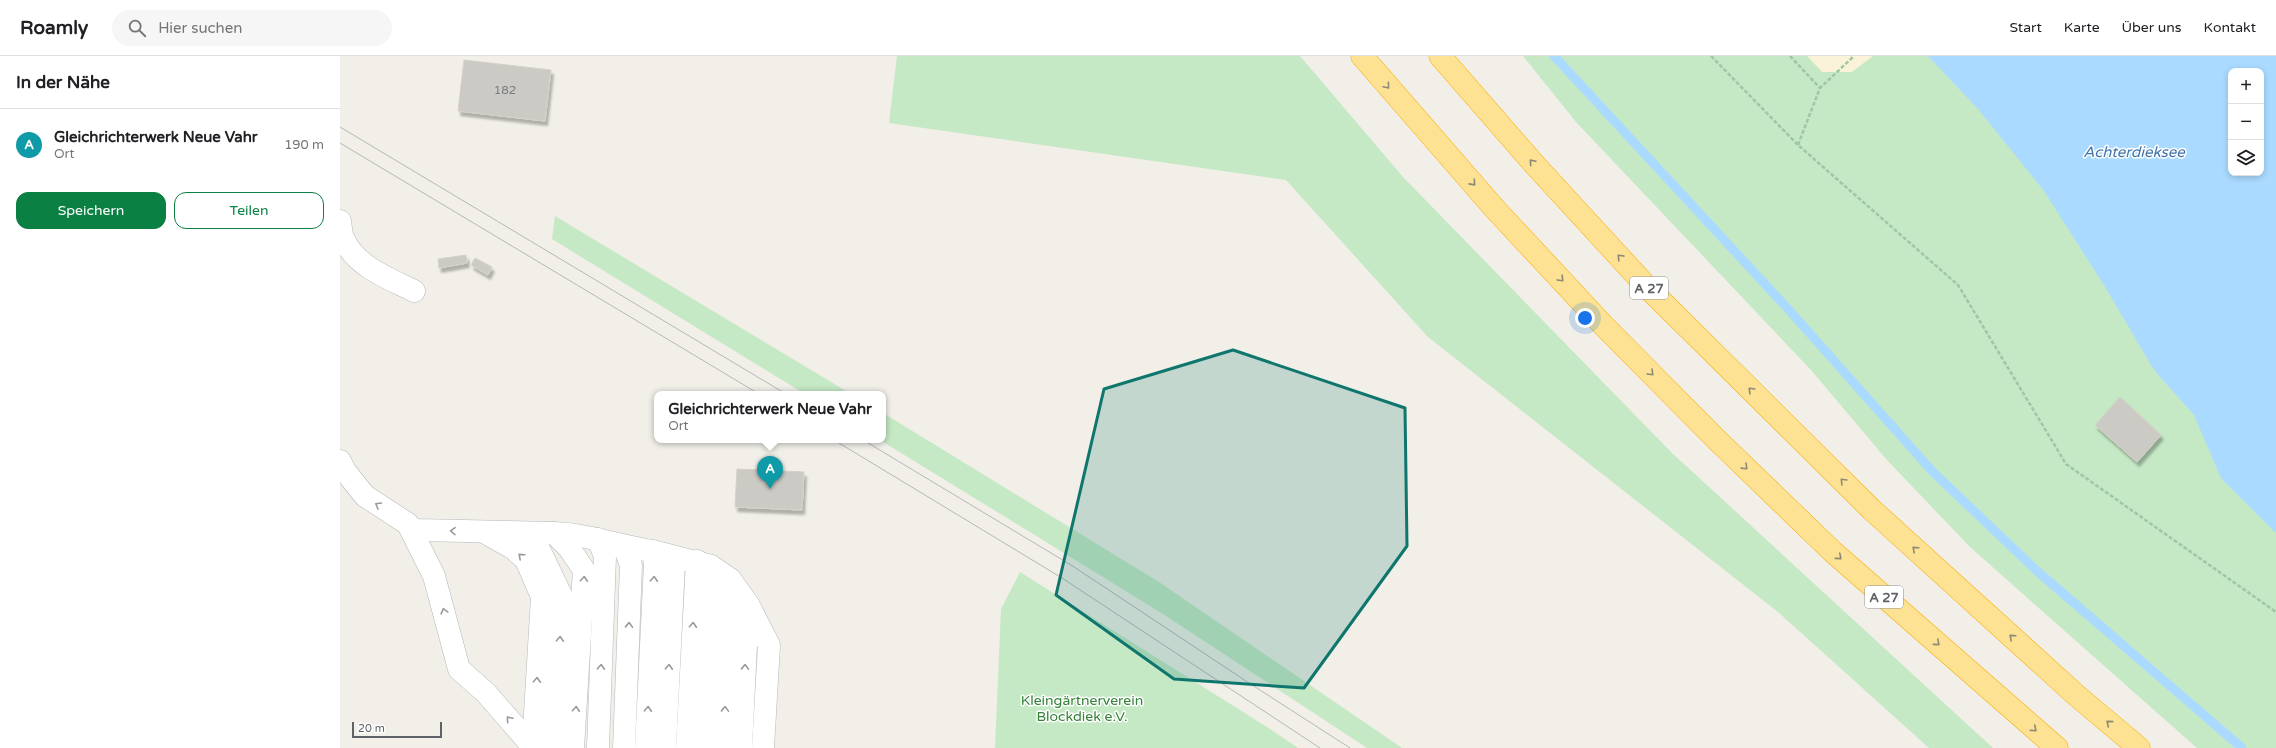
<!DOCTYPE html>
<html lang="de">
<meta charset="utf-8">
<style>
:root{--surface:#fff;--page:#f6f6f6;--text:#202124;--muted:#757577;--line:#e0e0e0;--accent:#0b8043}
body{margin:0;font-family:"Varela Round",sans-serif;background:var(--page);color:var(--text)}
.controls{position:absolute;right:12px;top:12px;display:grid;overflow:hidden;border-radius:8px;box-shadow:0 2px 6px #0003}
.controls button{width:36px;height:36px;display:grid;place-items:center;padding:0;border:0;border-bottom:1px solid var(--line);background:var(--surface);color:var(--text);font:20px sans-serif}
.scale{position:absolute;left:12px;bottom:10px;width:90px;box-sizing:border-box;padding-left:4px;border:2px solid #5f6368;border-top:0;font-size:11px;line-height:14px;white-space:nowrap;color:#5f6368;-webkit-text-stroke:3px #fff;paint-order:stroke}
.you{position:absolute;left:1245px;top:262px;width:14px;height:14px;margin:-10px;border:3px solid #fff;border-radius:50%;background:#1a73e8;box-shadow:0 0 0 6px #1a73e833}
.badge{display:grid;place-items:center;width:26px;height:26px;border-radius:50%;background:var(--accent);color:#fff;font-size:13px;font-weight:700}
.pin{position:absolute;translate:-50% -33px;filter:drop-shadow(0 1px 2px #0008)}
.pin::after{content:'';position:absolute;top:21px;width:14px;height:12px;background:inherit;clip-path:polygon(0 0,100% 0,50% 100%)}
.popup{position:absolute;left:314px;top:335px;width:232px;height:52px;box-sizing:border-box;display:grid;place-content:center;border-radius:8px;background:var(--surface);filter:drop-shadow(0 1px 3px #0005);font-size:13px;white-space:nowrap;color:var(--muted)}
.popup b{font-size:15px;color:var(--text)}
.popup::after{content:'';position:absolute;left:50%;top:100%;margin-left:-8px;border:8px solid transparent;border-top-color:var(--surface)}
.list{margin:0;padding:0;list-style:none}
h2{display:flex;justify-content:space-between;align-items:center;height:52px;margin:0;padding:0 16px;font-size:17px}
h2 small{font-size:13px;font-weight:400;color:var(--muted)}
.list li{display:grid;grid-template-columns:26px 1fr auto;gap:12px;align-items:center;box-sizing:border-box;height:72px;padding:0 16px;border-top:1px solid var(--line)}
.list b{display:block;font-size:15px;white-space:nowrap}
.list p{margin:0;font-size:13px;white-space:nowrap;color:var(--muted)}
.list em{font-size:13px;font-style:normal;color:var(--muted)}
.actions{display:flex;gap:8px;padding:12px 16px}
.actions a{flex:1;padding:9px 0;border:1px solid var(--accent);border-radius:12px;text-align:center;font-size:14px;color:var(--accent)}
.actions .main{background:var(--accent);color:#fff}
.icon{flex:none;width:22px;height:22px;fill:none;stroke:currentColor;stroke-width:2;stroke-linecap:round;stroke-linejoin:round}
.map{position:relative;flex:none;width:1936px;height:692px;overflow:hidden}
header{display:flex;align-items:center;gap:24px;box-sizing:border-box;height:56px;padding:0 20px;background:var(--surface);border-bottom:1px solid var(--line)}
header strong{font-size:19px}
nav{display:flex;gap:22px;margin-inline-start:auto;font-size:14px}
.search{width:280px;height:36px;background:var(--page);display:flex;align-items:center;gap:10px;box-sizing:border-box;padding:0 14px;border-radius:22px;color:var(--muted);font-size:15px}
main{display:flex}
aside{flex:1;background:var(--surface)}
.map>svg:first-child{display:block}
.green{fill:#c5e8c5;fill-rule:evenodd}
.sand{fill:#fbf3d9}
.water{fill:#aadaff;fill-rule:evenodd}
.lines{fill:none;stroke-linecap:round;stroke-linejoin:round}
.stream{stroke:#aadaff;stroke-width:9}
.building{fill:#cccac5;stroke:#d6d1c6;filter:url(#shadow)}
.minor-casing{stroke:#b5b8bc;stroke-width:23}
.highway-casing{stroke:#f9ab00;stroke-width:23}
.path{stroke:#9cc7a9;stroke-width:2.5;stroke-dasharray:4 2;stroke-linecap:butt}
.minor{stroke:#fff;stroke-width:22}
.highway{stroke:#fde293;stroke-width:22}
.tram{stroke:#b6b7b8;stroke-width:1}
.oneway{stroke:#8e8975}
.oneway2{stroke:#979a9d}
.marked{fill:#0f766e;fill-opacity:0.2;stroke:#0f766e;stroke-width:3;stroke-linejoin:round}
.labels{text-anchor:middle;stroke-width:3;stroke-linejoin:round;paint-order:stroke}
.number-label{font-size:12px;fill:#7a7d7f}
.shield{fill:#fff;stroke:#8f9295;stroke-width:1}
.shield-label{font-size:13px;font-weight:bold;fill:#5f6368}
.park-label{font-size:14px;fill:#348238;stroke:#fff}
.water-label{font-size:15px;font-style:italic;fill:#4174aa;stroke:#fff}
</style>
<header>
<strong>Roamly</strong>
<div class="search"><svg class="icon" aria-label="search" viewBox="0 0 24 24"><circle cx="10" cy="10" r="6"/><path d="M15 15l6 6"/></svg>Hier suchen</div>
<nav><a>Start</a><a>Karte</a><a>Über uns</a><a>Kontakt</a></nav>
</header>
<main>
<aside>
<h2>In der Nähe<small></small></h2>
<ul class="list">
<li><span class="badge" style="background:#0f9aa8">A</span><div><b>Gleichrichterwerk Neue Vahr</b><p>Ort</p></div><em>190 m</em></li>
</ul>
<div class="actions"><a class="main">Speichern</a><a>Teilen</a></div>
</aside>
<div class="map">
<svg width="1936" height="692" viewBox="0 0 1936 692">
<defs>
<filter id="shadow"><feDropShadow dx="2.5" dy="4.5" stdDeviation="1" flood-color="#0004"/></filter>
</defs>
<rect width="100%" height="100%" fill="#f1efe8"/>
<g class="green">
<polygon points="557,0 960,0 1063,121 1332,397 1653,692 1589,692 1438,556 1088,281 946,124 549,67"/>
<path d="M1183 0H1936V692H1857L1630 491 1547 404 1471 314 1236 66ZM1891 15H1921V117H1891Z"/>
<polygon points="215,160 511,338 465,338 212,183"/>
<polygon points="543,357 819,526 1062,692 1027,692 823,558 540,384 543,384"/>
<polygon points="680,516 927,671 958,692 655,692 661,553"/>
</g>
<polygon class="sand" points="1467,0 1533,0 1512,16 1482,16"/>
<path class="water" d="M1588 0H1936V477L1881 422 1854 359 1814 314 1767 234 1704 135 1638 53ZM1891 15H1921V117H1891Z"/>
<g class="lines">
<polyline class="stream" points="1214,0 1449,254 1592,415 1697,515 1902,692"/>
</g>
<g class="building">
<polygon points="124,4 211,14 205,65 118,55"/>
<polygon points="126,199 127,207 99,212 98,203"/>
<polygon points="135,202 152,211 148,219 131,209"/>
<polygon points="1780,341 1821,379 1797,406 1755,369"/>
<polygon points="397,413 464,416 462,454 395,451"/>
</g>
<g class="lines">
<g class="minor-casing">
<g id="minor">
<path d="M0 165C1 171 1 179 4 184 17 211 48 222 74 235"/>
<polyline points="0,405 5,415 25,440 68,468 94,520 119,613 146,637 194,692"/>
<polyline points="70,471 77,474 214,477 229,492 244,514 233,692"/>
<polyline points="144,476 174,493 186,504 202,541 193,691"/>
<path d="M214 477C247 478 279 490 312 495L315 507 306 692"/>
<polyline points="174,478 189,483 199,493 222,541 214,692"/>
<polyline points="284,491 291,509 284,692"/>
<polyline points="312,495 371,510 390,523 384,692"/>
<polyline points="315,497 334,507 325,692"/>
<polyline points="390,523 408,548 401,692"/>
<polyline points="408,548 429,589 423,692"/>
<polyline points="258,692 265,500 258,483"/>
<polyline points="347,692 357,505"/>
<polyline points="366,692 371,510"/>
</g>
</g>
<g class="highway-casing">
<g id="highway">
<polyline points="1022,0 1155,153 1263,269 1377,384 1493,496 1717,692"/>
<polyline points="1100,0 1195,109 1308,232 1531,453 1736,639 1799,692"/>
</g>
</g>
<g class="path">
<polyline points="1371,0 1458,89 1618,229 1726,408 1936,556"/>
<polyline points="1450,0 1480,32"/>
<polyline points="1458,89 1480,32 1514,0"/>
</g>
<use href="#minor" class="minor"/>
<use href="#highway" class="highway"/>
<g class="tram">
<polyline points="0,71 446,338"/>
<polyline points="0,87 419,338"/>
<polyline points="494,384 722,522 980,692"/>
<polyline points="523,384 731,509 909,627 1010,692"/>
</g>
</g>
<defs><path id="oneway-chevron" d="M-2-3.5L2.5 0L-2 3.5" fill="none" stroke-width="1.6" stroke-linecap="round" stroke-linejoin="round"/></defs>
<g class="oneway">
<use href="#oneway-chevron" transform="translate(1047 30) rotate(50)"/>
<use href="#oneway-chevron" transform="translate(1192 106) rotate(-131)"/>
<use href="#oneway-chevron" transform="translate(1133 127) rotate(48)"/>
<use href="#oneway-chevron" transform="translate(1280 201) rotate(-133)"/>
<use href="#oneway-chevron" transform="translate(1221 223) rotate(47)"/>
<use href="#oneway-chevron" transform="translate(1311 317) rotate(45)"/>
<use href="#oneway-chevron" transform="translate(1411 334) rotate(-135)"/>
<use href="#oneway-chevron" transform="translate(1405 411) rotate(44)"/>
<use href="#oneway-chevron" transform="translate(1503 425) rotate(-135)"/>
<use href="#oneway-chevron" transform="translate(1575 493) rotate(-138)"/>
<use href="#oneway-chevron" transform="translate(1499 501) rotate(41)"/>
<use href="#oneway-chevron" transform="translate(1672 581) rotate(-138)"/>
<use href="#oneway-chevron" transform="translate(1597 587) rotate(41)"/>
<use href="#oneway-chevron" transform="translate(1769 667) rotate(-140)"/>
<use href="#oneway-chevron" transform="translate(1694 673) rotate(41)"/>
</g>
<g class="oneway2">
<use href="#oneway-chevron" transform="translate(38 449) rotate(-150)"/>
<use href="#oneway-chevron" transform="translate(113 475) rotate(-179)"/>
<use href="#oneway-chevron" transform="translate(181 500) rotate(-138)"/>
<use href="#oneway-chevron" transform="translate(244 523) rotate(-86)"/>
<use href="#oneway-chevron" transform="translate(314 523) rotate(-87)"/>
<use href="#oneway-chevron" transform="translate(104 555) rotate(-105)"/>
<use href="#oneway-chevron" transform="translate(289 569) rotate(-88)"/>
<use href="#oneway-chevron" transform="translate(353 569) rotate(-86)"/>
<use href="#oneway-chevron" transform="translate(220 583) rotate(-87)"/>
<use href="#oneway-chevron" transform="translate(261 611) rotate(-87)"/>
<use href="#oneway-chevron" transform="translate(329 611) rotate(-87)"/>
<use href="#oneway-chevron" transform="translate(405 611) rotate(-88)"/>
<use href="#oneway-chevron" transform="translate(197 624) rotate(-87)"/>
<use href="#oneway-chevron" transform="translate(236 653) rotate(-86)"/>
<use href="#oneway-chevron" transform="translate(308 653) rotate(-87)"/>
<use href="#oneway-chevron" transform="translate(385 653) rotate(-88)"/>
<use href="#oneway-chevron" transform="translate(169 663) rotate(-131)"/>
</g>
<path class="marked" d="M893 294 1065 352 1067 490 964 632 834 623 716 539 764 333Z"/>
<g class="labels">
<g class="number-label">
<text x="165" y="38">182</text>
</g>
<g class="shield">
<rect x="1290" y="221" width="38" height="22" rx="3"/>
<rect x="1525" y="530" width="38" height="22" rx="3"/>
</g>
<g class="shield-label">
<text x="1309" y="237">A 27</text>
<text x="1544" y="546">A 27</text>
</g>
<g class="park-label">
<text x="742" y="649">Kleingärtnerverein<tspan x="742" dy="16">Blockdiek e.V.</tspan></text>
</g>
<g class="water-label">
<text x="1794" y="101">Achterdieksee</text>
</g>
</g>
</svg>
<div class="controls">
<button>+</button>
<button>−</button>
<button><svg class="icon" aria-label="layers" viewBox="0 0 24 24"><path d="M12 4l9 5-9 5-9-5zM3 14l9 5 9-5"/></svg></button>
</div>
<div class="scale">20 m</div>
<div class="you"></div>
<div class="pin badge" style="left:430px;top:433px;background:#0f9aa8">A</div>
<div class="popup"><b>Gleichrichterwerk Neue Vahr</b>Ort</div>
</div>
</main>
